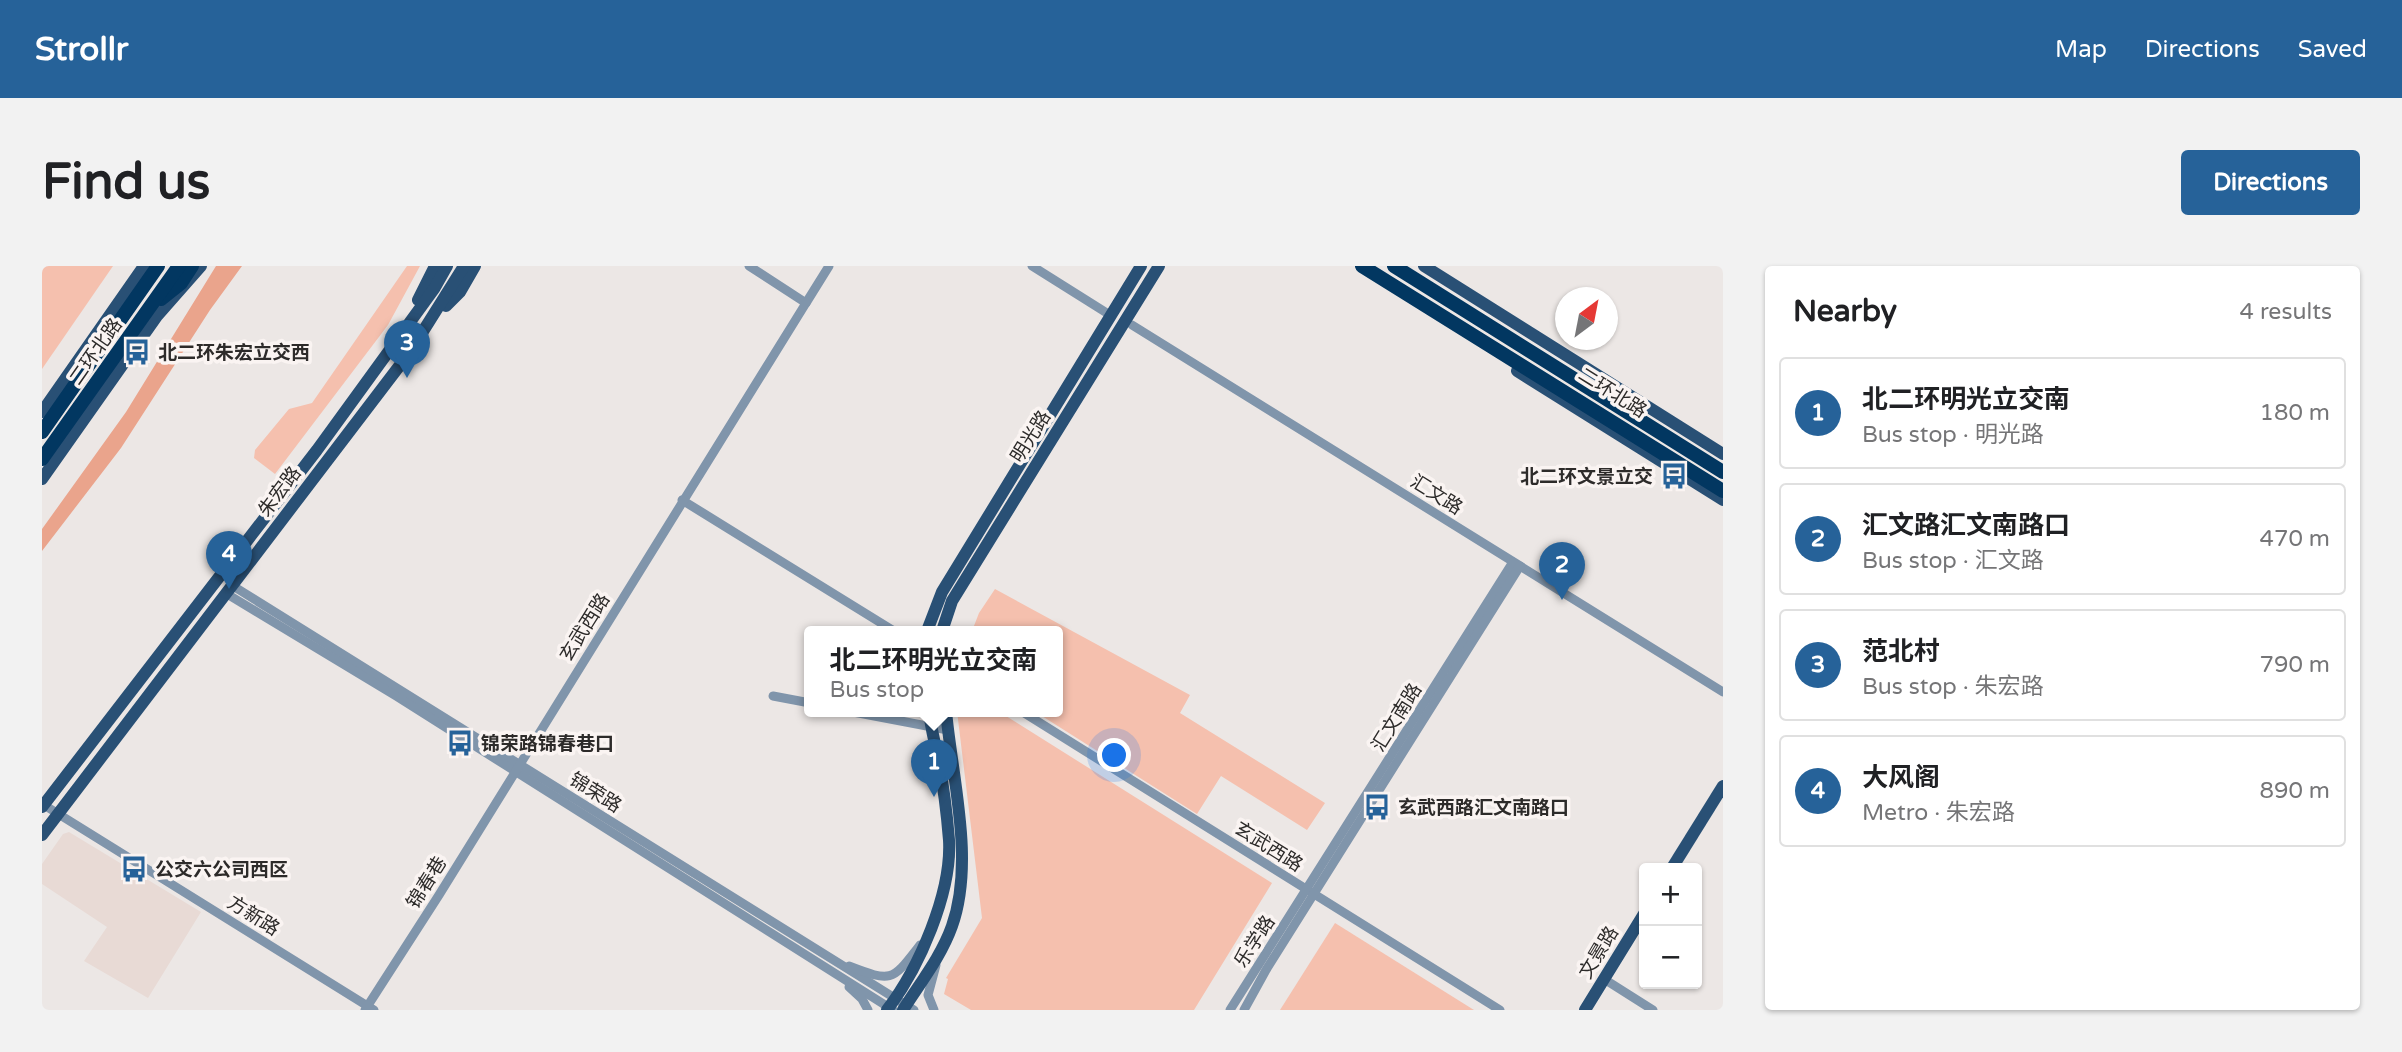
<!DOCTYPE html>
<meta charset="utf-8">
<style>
:root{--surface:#fff;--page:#f2f2f2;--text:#202124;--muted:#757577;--line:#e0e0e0;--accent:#266299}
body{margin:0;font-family:"Varela Round","Noto Sans SC",sans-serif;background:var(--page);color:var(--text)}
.controls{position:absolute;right:21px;bottom:21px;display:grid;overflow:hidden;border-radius:7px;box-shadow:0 2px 5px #0004}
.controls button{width:63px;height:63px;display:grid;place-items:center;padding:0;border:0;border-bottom:2px solid var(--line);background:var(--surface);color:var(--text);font:35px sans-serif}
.compass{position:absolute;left:1513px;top:21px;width:63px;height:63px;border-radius:50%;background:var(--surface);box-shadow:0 2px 5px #0004;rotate:32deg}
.you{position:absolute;left:1073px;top:490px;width:24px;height:24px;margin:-18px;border:5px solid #fff;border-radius:50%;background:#1a73e8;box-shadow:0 0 0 10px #1a73e833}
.badge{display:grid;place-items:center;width:46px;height:46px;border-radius:50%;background:var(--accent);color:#fff;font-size:23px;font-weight:700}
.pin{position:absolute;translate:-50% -58px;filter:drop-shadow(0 2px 4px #0008)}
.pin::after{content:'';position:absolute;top:37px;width:24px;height:21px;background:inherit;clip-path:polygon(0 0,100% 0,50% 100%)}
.popup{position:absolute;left:762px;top:360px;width:259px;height:91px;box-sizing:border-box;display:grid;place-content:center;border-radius:7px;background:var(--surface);filter:drop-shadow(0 2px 5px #0005);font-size:23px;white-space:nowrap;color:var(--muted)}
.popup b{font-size:26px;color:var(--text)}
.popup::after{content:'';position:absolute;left:50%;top:100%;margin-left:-14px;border:14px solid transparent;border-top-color:var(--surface)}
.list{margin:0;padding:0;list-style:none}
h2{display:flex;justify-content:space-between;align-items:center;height:91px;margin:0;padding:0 28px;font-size:30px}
h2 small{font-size:23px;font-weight:400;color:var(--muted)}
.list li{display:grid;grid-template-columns:46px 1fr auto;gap:21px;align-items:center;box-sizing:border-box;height:112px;margin:0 14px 14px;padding:0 14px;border:2px solid var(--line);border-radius:7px}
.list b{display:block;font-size:26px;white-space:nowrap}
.list p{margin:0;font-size:23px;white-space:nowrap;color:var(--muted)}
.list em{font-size:23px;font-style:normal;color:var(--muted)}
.map{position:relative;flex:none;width:1681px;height:744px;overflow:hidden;border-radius:7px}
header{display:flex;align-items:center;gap:42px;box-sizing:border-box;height:98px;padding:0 35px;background:var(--accent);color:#fff}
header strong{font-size:33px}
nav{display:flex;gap:38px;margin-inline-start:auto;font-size:24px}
.intro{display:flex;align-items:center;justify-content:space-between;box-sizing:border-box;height:168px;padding:0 42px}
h1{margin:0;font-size:49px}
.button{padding:18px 32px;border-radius:7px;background:var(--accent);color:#fff;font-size:24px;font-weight:700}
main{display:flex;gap:42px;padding:0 42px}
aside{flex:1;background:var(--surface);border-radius:7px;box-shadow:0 2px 5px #0004}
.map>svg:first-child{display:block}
.built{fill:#e8dad5}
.green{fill:#f5c0ae}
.forest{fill:#eaa48c}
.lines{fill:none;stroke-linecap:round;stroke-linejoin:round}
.minor{stroke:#8095ab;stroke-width:9}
.major{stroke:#295075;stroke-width:12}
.highway{stroke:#023761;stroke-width:14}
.labels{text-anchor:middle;stroke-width:7;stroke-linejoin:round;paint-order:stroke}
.street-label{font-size:19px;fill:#2d2b2a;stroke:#faf4f2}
.poi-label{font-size:19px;font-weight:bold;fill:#2d2b2a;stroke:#faf4f2;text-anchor:start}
</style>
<header>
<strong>Strollr</strong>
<nav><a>Map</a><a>Directions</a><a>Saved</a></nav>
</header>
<div class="intro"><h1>Find us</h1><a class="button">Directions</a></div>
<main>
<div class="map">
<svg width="1681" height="744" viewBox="0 0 1681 744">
<rect width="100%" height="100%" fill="#ece7e5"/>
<polygon class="built" points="27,566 159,646 106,732 42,695 65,661 0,618 0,598 21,568"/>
<g class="green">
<polygon points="0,0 71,0 0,103"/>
<polygon points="365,0 378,0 346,59 233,208 212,192 213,184 247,143 270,137"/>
<polygon points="953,323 1148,429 1138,447 1283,537 1265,564 1179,510 1155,548 992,445 1016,445 1016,365 930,365 937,347"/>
<polygon points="915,445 956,445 1230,617 1152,744 929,744 902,728 906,713 904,712 940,652"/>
<polygon points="1293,657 1432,744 1238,744"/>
</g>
<polygon class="forest" points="174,0 200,0 168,44 79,182 0,285 0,263 84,146"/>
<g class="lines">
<g class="minor">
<polyline points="990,0 1068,49"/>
<polyline points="764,37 787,0"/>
<polyline points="1090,59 1681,426"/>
<polyline points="640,234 852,365"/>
<polyline points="191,320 872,744"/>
<polyline points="185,328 354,430 851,744"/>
<polyline points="731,430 768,437"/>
<polyline points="806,445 906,464"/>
<polyline points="979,445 1458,744"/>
<polyline points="2,539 332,744"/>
<path d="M807 700C851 717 850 715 878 679"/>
<polyline points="1562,713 1611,744"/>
<polyline points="807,721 820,733 826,744"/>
<polyline points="323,744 397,629 764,37 707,0"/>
<polyline points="892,744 886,729 894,699"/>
<polyline points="1188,744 1471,296"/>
<polyline points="1202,744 1224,704 1478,300"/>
</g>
<g class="major">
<polyline points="1382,0 1681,188"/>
<polyline points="376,34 393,0"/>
<polyline points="404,40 418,26 433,0"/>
<polyline points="1475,105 1681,234"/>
<polyline points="0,146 102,0"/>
<polyline points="0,213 115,50 159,0"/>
<polyline points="885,365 900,326 1099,0"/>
<polyline points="900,365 910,335 1117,0"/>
<polyline points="0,541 275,184 392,23 405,0"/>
<polyline points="0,569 368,86 422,0"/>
<polyline points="1630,602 1681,520"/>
<path d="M845 744C877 702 910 627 907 574 905 549 902 523 897 498 894 480 889 464 887 445"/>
<path d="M861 744C878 717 899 691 910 660 933 595 910 512 904 445"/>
<polyline points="1543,744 1602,648"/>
</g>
<g class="highway">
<polyline points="1320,0 1681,225"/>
<polyline points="1352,0 1681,206"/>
<polyline points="119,33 139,17 150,0"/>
<polyline points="0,166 116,0"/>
<polyline points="0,193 137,0"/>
</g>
</g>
<defs>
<g id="bus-bare" transform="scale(2.1)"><path d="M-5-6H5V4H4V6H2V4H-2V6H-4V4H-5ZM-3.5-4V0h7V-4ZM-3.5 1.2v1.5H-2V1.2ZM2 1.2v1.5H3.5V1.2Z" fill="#266299" stroke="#faf4f2" stroke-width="2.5" paint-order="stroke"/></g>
</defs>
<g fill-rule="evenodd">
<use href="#bus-bare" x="95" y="86"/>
<use href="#bus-bare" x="1632" y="210"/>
<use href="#bus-bare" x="418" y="477"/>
<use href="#bus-bare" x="1335" y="541"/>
<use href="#bus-bare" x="92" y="603"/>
</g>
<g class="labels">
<g class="street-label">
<text transform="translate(53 85) rotate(-55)" y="7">二环北路</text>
<text transform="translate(1571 126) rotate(32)" y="7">二环北路</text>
<text transform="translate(988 170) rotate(-58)" y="7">明光路</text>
<text transform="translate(237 225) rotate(-53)" y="7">朱宏路</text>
<text transform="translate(1395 228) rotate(32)" y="7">汇文路</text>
<text transform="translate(542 361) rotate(-58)" y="7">玄武西路</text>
<text transform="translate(1354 451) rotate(-58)" y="7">汇文南路</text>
<text transform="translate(554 526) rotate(32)" y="7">锦荣路</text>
<text transform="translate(1227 580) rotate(32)" y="7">玄武西路</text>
<text transform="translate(384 616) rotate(-58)" y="7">锦春巷</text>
<text transform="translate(212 649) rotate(32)" y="7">方新路</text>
<text transform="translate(1212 675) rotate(-57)" y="7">乐学路</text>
<text transform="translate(1556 686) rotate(-59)" y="7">文景路</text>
</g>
<g class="poi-label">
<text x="116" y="93">北二环朱宏立交西</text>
<text x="1611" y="217" text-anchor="end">北二环文景立交</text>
<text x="439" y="484">锦荣路锦春巷口</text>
<text x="1356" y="548">玄武西路汇文南路口</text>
<text x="113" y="610">公交六公司西区</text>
</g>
</g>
</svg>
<div class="controls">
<button>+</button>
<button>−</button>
</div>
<svg class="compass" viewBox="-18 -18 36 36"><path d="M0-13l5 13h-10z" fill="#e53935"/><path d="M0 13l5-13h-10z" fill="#757577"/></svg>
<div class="you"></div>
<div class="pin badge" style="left:892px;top:531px">1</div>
<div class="popup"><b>北二环明光立交南</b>Bus stop</div>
<div class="pin badge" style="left:1520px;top:334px">2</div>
<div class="pin badge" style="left:365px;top:112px">3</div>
<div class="pin badge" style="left:187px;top:323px">4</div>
</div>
<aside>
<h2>Nearby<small>4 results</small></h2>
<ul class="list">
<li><span class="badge">1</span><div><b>北二环明光立交南</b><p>Bus stop · 明光路</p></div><em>180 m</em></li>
<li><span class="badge">2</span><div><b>汇文路汇文南路口</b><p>Bus stop · 汇文路</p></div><em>470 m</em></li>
<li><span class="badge">3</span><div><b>范北村</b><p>Bus stop · 朱宏路</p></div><em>790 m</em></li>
<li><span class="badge">4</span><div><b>大风阁</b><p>Metro · 朱宏路</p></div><em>890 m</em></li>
</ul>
</aside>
</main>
